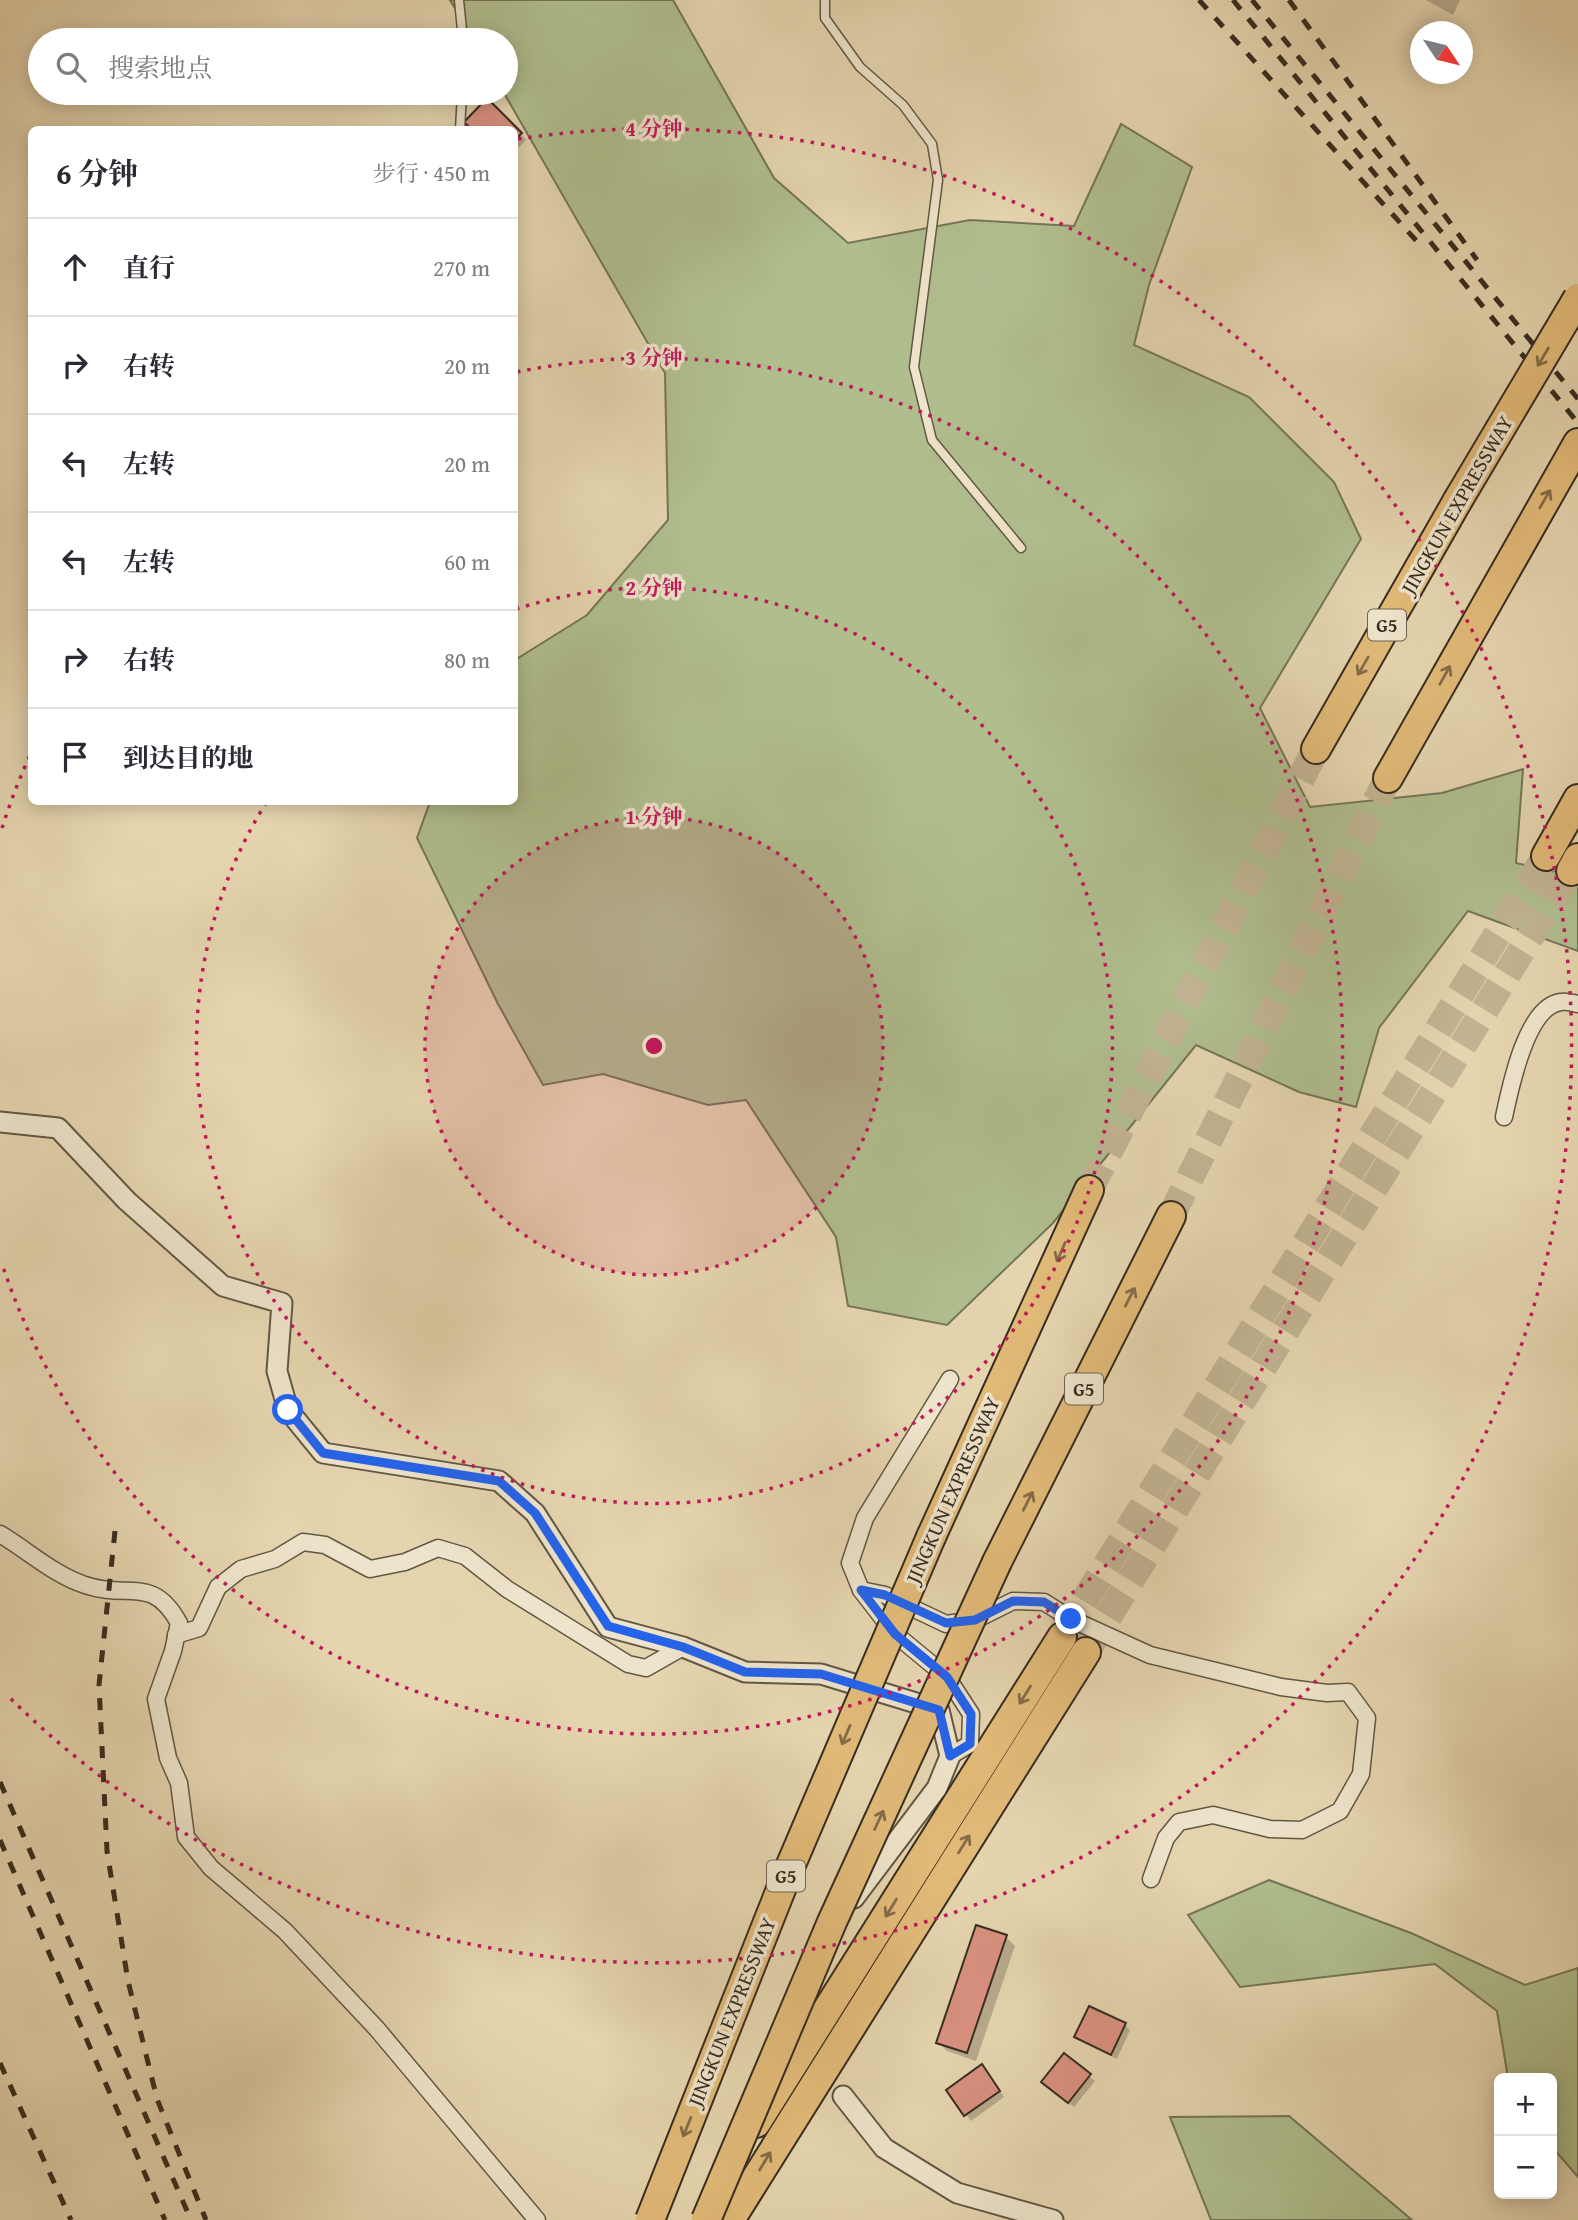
<!DOCTYPE html>
<html lang="zh">
<meta charset="utf-8">
<style>
:root{--surface:#fff;--page:#f2f2f3;--text:#2b2b33;--muted:#7c7c81;--line:#e1e1e2}
body{margin:0;font-family:"Gentium Book Plus","Noto Serif SC",serif;background:var(--page);color:var(--text)}
.controls{position:absolute;right:21px;bottom:21px;display:grid;overflow:hidden;border-radius:10px;box-shadow:0 4px 18px #0003}
.controls button{width:63px;height:63px;display:grid;place-items:center;padding:0;border:0;border-bottom:2px solid var(--line);background:var(--surface);color:var(--text);font:35px sans-serif}
.compass{position:absolute;left:1410px;top:21px;width:63px;height:63px;border-radius:50%;background:var(--surface);box-shadow:0 4px 18px #0003;rotate:125deg}
.stop{position:absolute;width:21px;height:21px;margin:-16px;border:5px solid #2563eb;border-radius:50%;background:#fff}
.stop.end{background:#2563eb;border-color:#fff;box-shadow:0 2px 7px #0008}
.list{margin:0;padding:0;list-style:none}
h2{display:flex;justify-content:space-between;align-items:center;height:91px;margin:0;padding:0 28px;font-size:30px}
h2 small{font-size:23px;font-weight:400;color:var(--muted)}
.list li{display:grid;grid-template-columns:46px 1fr auto;gap:21px;align-items:center;box-sizing:border-box;height:98px;padding:0 28px;border-top:2px solid var(--line)}
.list b{display:block;font-size:26px;white-space:nowrap}
.list em{font-size:23px;font-style:normal;color:var(--muted)}
.icon{flex:none;width:38px;height:38px;fill:none;stroke:currentColor;stroke-width:2;stroke-linecap:round;stroke-linejoin:round}
.map{position:relative;flex:none;width:1578px;height:2220px;overflow:hidden}
.search{position:absolute;background:var(--surface);box-shadow:0 4px 18px #0003;left:28px;top:28px;width:490px;height:77px;display:flex;align-items:center;gap:18px;box-sizing:border-box;padding:0 24px;border-radius:38px;color:var(--muted);font-size:26px}
.panel{position:absolute;background:var(--surface);box-shadow:0 4px 18px #0003;left:28px;top:126px;width:490px;height:679px;border-radius:10px}
.map>svg:first-child{display:block}
.green{fill:#b0be8e;stroke:#747657;stroke-width:2}
.shadow{fill:#0003}
.building{fill:#da9181;stroke:#372d20;stroke-width:2}
.lines{fill:none;stroke-linecap:round;stroke-linejoin:round}
.motorway-tunnel{stroke:#c2b392;stroke-width:28;stroke-dasharray:28 14;stroke-linecap:butt}
.service-casing{stroke:#625744;stroke-width:11}
.minor-casing{stroke:#625744;stroke-width:19}
.tertiary-casing{stroke:#625744;stroke-width:23}
.motorway-casing{stroke:#372d20;stroke-width:32}
.service{stroke:#eee4cb;stroke-width:8}
.minor{stroke:#eee4cb;stroke-width:16}
.tertiary{stroke:#eee4cb;stroke-width:19}
.motorway{stroke:#e2ba78;stroke-width:28}
.rail{stroke:#372d20;stroke-width:5;stroke-dasharray:12 12;stroke-linecap:butt}
.motorway-bridge-casing{stroke:#372d20;stroke-width:32;stroke-linecap:butt}
.motorway-bridge{stroke:#e2ba78;stroke-width:28}
.oneway{stroke:#846c48}
.route{stroke:#2563eb;stroke-width:9}
.ring{fill:none;stroke:#c2185b;stroke-width:3.5;stroke-dasharray:3.5 7}
.labels{text-anchor:middle;stroke-width:7;stroke-linejoin:round;paint-order:stroke}
.shield{fill:#eee4cb;stroke:#6e6453;stroke-width:2}
.shield-label{font-size:19px;font-weight:bold;fill:#372d20}
.street-label{font-size:21px;fill:#372d20;stroke:#eee4cb}
.centre{fill:#c2185b;stroke:#eee4cb;stroke-width:3.5}
.ring-label{font-size:21px;text-anchor:middle;font-weight:bold;fill:#c2185b;stroke:#eee4cb;stroke-width:7;stroke-linejoin:round;paint-order:stroke}
</style>
<div class="map">
<svg width="1578" height="2220" viewBox="0 0 1578 2220">
<rect width="100%" height="100%" fill="#e5d5af"/>
<filter id="stains"><feTurbulence type="fractalNoise" baseFrequency=".00286" numOctaves="4"/><feColorMatrix values="0 0 0 0 .2 0 0 0 0 .09 0 0 0 0 .02 0 0 0 .5 -.17"/></filter>
<radialGradient id="worn" r=".72"><stop offset=".6" stop-color="#630" stop-opacity="0"/><stop offset="1" stop-color="#630" stop-opacity=".3"/></radialGradient>
<g class="green">
<polygon points="450,0 673,0 774,178 848,243 970,220 1074,226 1121,124 1192,167 1149,285 1134,345 1249,397 1334,482 1361,539 1260,708 1310,807 1442,793 1523,769 1516,863 1578,877 1578,951 1468,911 1379,1028 1356,1107 1299,1092 1196,1045 1053,1223 947,1325 848,1306 836,1237 746,1100 708,1105 603,1074 543,1085 498,1004 417,838 430,802 514,802 515,660 587,615 668,520 665,373 504,93 506,40 474,40"/>
<polygon points="1269,1880 1411,1933 1525,1985 1578,1968 1578,2177 1552,2147 1552,2078 1508,2078 1497,2011 1435,1964 1240,1987 1188,1915"/>
<polygon points="1289,2116 1412,2220 1211,2220 1170,2117"/>
</g>
<g class="shadow">
<polygon points="1426,0 1460,0 1453,15"/>
<polygon points="487,101 526,140 514,152 514,130"/>
<polygon points="514,289 516,290 514,323"/>
<polygon points="1006,1937 1015,1946 976,2061 947,2051 938,2042"/>
<polygon points="1125,2025 1130,2030 1117,2059 1076,2037"/>
<polygon points="1064,2056 1095,2081 1074,2107 1049,2088"/>
<polygon points="987,2072 1004,2097 971,2121 948,2090"/>
</g>
<g class="building">
<polygon points="487,98 522,133 514,141 514,130 472,130 464,122"/>
<polygon points="976,1925 1007,1935 967,2053 936,2043"/>
<polygon points="1089,2006 1126,2023 1111,2055 1074,2037"/>
<polygon points="1064,2053 1091,2074 1068,2103 1041,2082"/>
<polygon points="982,2064 1000,2091 964,2116 946,2090"/>
</g>
<g class="lines">
<g class="motorway-tunnel">
<polyline points="1089,1190 1316,749"/>
<polyline points="1171,1216 1388,778"/>
<polyline points="1062,1637 1546,856"/>
<polyline points="1086,1652 1571,871"/>
</g>
<g class="service-casing">
<g id="service">
<polyline points="459,0 463,40"/>
<polyline points="825,0 825,18 860,67 903,105 932,144 938,180 914,367 932,440 1021,548"/>
<polyline points="460,130 462,93"/>
</g>
</g>
<g class="minor-casing">
<g id="minor">
<path d="M1504 1117C1510 1089 1526 1006 1561 1002 1566 1001 1573 1003 1578 1004"/>
<path d="M0 1534C27 1550 54 1575 85 1585 128 1600 152 1574 179 1623L173 1651 156 1699 168 1758 179 1783 186 1837 211 1868 285 1931 377 2029 537 2220"/>
<polyline points="861,1590 885,1595 946,1624 975,1620 1013,1601 1044,1602 1071,1619 1150,1655 1281,1687 1327,1693 1348,1692 1367,1718 1361,1774 1340,1811 1302,1830 1270,1829 1213,1815 1179,1822 1166,1838 1151,1879"/>
<polyline points="176,1635 199,1628 218,1587 241,1569 275,1559 303,1542 325,1545 370,1569 405,1562 438,1548 465,1556 507,1589 628,1664 646,1668 683,1647"/>
<polyline points="950,1756 970,1744 971,1714 947,1677 895,1634 861,1590 850,1563 865,1518 950,1379"/>
</g>
</g>
<g class="tertiary-casing">
<g id="tertiary">
<polyline points="0,1122 58,1128 127,1201 223,1286 282,1303 277,1371 288,1410 323,1453 499,1481 535,1513 608,1627 683,1647 745,1672 821,1674 939,1710 950,1756 937,1788 854,1898"/>
<polyline points="843,2096 884,2148 957,2193 1053,2220"/>
</g>
</g>
<g class="motorway-casing">
<g id="motorway">
<polyline points="1316,749 1458,500"/>
<polyline points="1388,778 1578,443"/>
<polyline points="1546,856 1578,799"/>
<polyline points="1571,871 1578,858"/>
<polyline points="931,1537 1089,1190"/>
<polyline points="997,1562 1171,1216"/>
<polyline points="756,2123 1062,1637"/>
<polyline points="730,2220 1086,1652"/>
</g>
</g>
<use href="#service" class="service"/>
<use href="#minor" class="minor"/>
<use href="#tertiary" class="tertiary"/>
<use href="#motorway" class="motorway"/>
<g class="rail">
<polyline points="1199,0 1422,247"/>
<polyline points="1233,0 1578,423"/>
<polyline points="1252,0 1578,399"/>
<polyline points="1289,0 1477,260"/>
<polyline points="115,1531 99,1685 107,1851 128,1981 157,2099 206,2220"/>
<polyline points="0,1782 191,2220"/>
<polyline points="0,1840 165,2220"/>
<polyline points="0,2063 71,2220"/>
</g>
<g class="motorway-bridge-casing">
<g id="motorway-bridge">
<polyline points="1458,500 1578,298"/>
<polyline points="650,2220 787,1874 931,1537"/>
<polyline points="706,2220 832,1922 997,1562"/>
</g>
</g>
<use href="#motorway-bridge" class="motorway-bridge"/>
</g>
<defs><path id="oneway-shaft" d="M-6 0H5M1.5-3L5.5 0L1.5 3" fill="none" stroke-width="1.6" stroke-linecap="round" stroke-linejoin="round" transform="scale(1.75)"/></defs>
<g class="oneway">
<use href="#oneway-shaft" transform="translate(1543 357) rotate(121)"/>
<use href="#oneway-shaft" transform="translate(1545 499) rotate(-60)"/>
<use href="#oneway-shaft" transform="translate(1363 666) rotate(120)"/>
<use href="#oneway-shaft" transform="translate(1445 675) rotate(-61)"/>
<use href="#oneway-shaft" transform="translate(1061 1252) rotate(114)"/>
<use href="#oneway-shaft" transform="translate(1130 1297) rotate(-63)"/>
<use href="#oneway-shaft" transform="translate(1028 1501) rotate(-63)"/>
<use href="#oneway-shaft" transform="translate(1025 1695) rotate(122)"/>
<use href="#oneway-shaft" transform="translate(846 1735) rotate(113)"/>
<use href="#oneway-shaft" transform="translate(879 1820) rotate(-65)"/>
<use href="#oneway-shaft" transform="translate(964 1844) rotate(-58)"/>
<use href="#oneway-shaft" transform="translate(891 1908) rotate(122)"/>
<use href="#oneway-shaft" transform="translate(687 2127) rotate(112)"/>
<use href="#oneway-shaft" transform="translate(765 2161) rotate(-59)"/>
</g>
<g class="lines">
<polyline class="route" points="288,1410 323,1453 499,1481 535,1513 608,1626 683,1647 745,1672 821,1674 939,1710 950,1756 970,1744 971,1714 947,1677 895,1634 861,1590 885,1595 946,1623 975,1620 1013,1601 1044,1602 1071,1619"/>
</g>
<circle cx="654" cy="1046" r="229" fill="#c2185b" fill-opacity=".12"/>
<g class="ring">
<circle cx="654" cy="1046" r="229"/>
<path d="M516 609A458 458 0 1 1 266 803"/>
<path d="M2 828A688 688 0 0 1 30 755M517 372A688 688 0 1 1 2 1264"/>
<path d="M518 139A917 917 0 1 1 6 1694"/>
</g>
<g class="labels">
<g class="shield">
<rect x="1368" y="609.5" width="38" height="31" rx="5"/>
<rect x="1065" y="1373.5" width="38" height="31" rx="5"/>
<rect x="767" y="1860.5" width="38" height="31" rx="5"/>
</g>
<g class="shield-label">
<text x="1387" y="632">G5</text>
<text x="1084" y="1396">G5</text>
<text x="786" y="1883">G5</text>
</g>
<g class="street-label">
<text transform="translate(1457 505) rotate(-60)" y="7">JINGKUN EXPRESSWAY</text>
<text transform="translate(953 1490) rotate(-66)" y="7">JINGKUN EXPRESSWAY</text>
<text transform="translate(732 2012) rotate(-68)" y="7">JINGKUN EXPRESSWAY</text>
</g>
</g>
<circle cx="654" cy="1046" r="10" class="centre"/>
<g class="ring-label">
<text x="654" y="136">4 分钟</text>
<text x="654" y="365">3 分钟</text>
<text x="654" y="595">2 分钟</text>
<text x="654" y="824">1 分钟</text>
</g>
<rect width="100%" height="100%" filter="url(#stains)"/>
<rect width="100%" height="100%" fill="url(#worn)"/>
</svg>
<div class="controls">
<button>+</button>
<button>−</button>
</div>
<svg class="compass" viewBox="-18 -18 36 36"><path d="M0-13l5 13h-10z" fill="#e53935"/><path d="M0 13l5-13h-10z" fill="#7c7c81"/></svg>
<div class="stop" style="left:288px;top:1410px"></div>
<div class="stop end" style="left:1071px;top:1619px"></div>
<div class="search"><svg class="icon" aria-label="search" viewBox="0 0 24 24"><circle cx="10" cy="10" r="6"/><path d="M15 15l6 6"/></svg>搜索地点</div>
<section class="panel">
<h2>6 分钟<small>步行 · 450 m</small></h2>
<ul class="list">
<li><svg class="icon" aria-label="ahead" viewBox="0 0 24 24"><path d="M12 20V5M6 11l6-6 6 6"/></svg><div><b>直行</b></div><em>270 m</em></li>
<li><svg class="icon" aria-label="right" viewBox="0 0 24 24"><path d="M7 20v-9h11M14 6l5 5-5 5"/></svg><div><b>右转</b></div><em>20 m</em></li>
<li><svg class="icon" aria-label="left" viewBox="0 0 24 24"><path d="M17 20v-9H6M10 6l-5 5 5 5"/></svg><div><b>左转</b></div><em>20 m</em></li>
<li><svg class="icon" aria-label="left" viewBox="0 0 24 24"><path d="M17 20v-9H6M10 6l-5 5 5 5"/></svg><div><b>左转</b></div><em>60 m</em></li>
<li><svg class="icon" aria-label="right" viewBox="0 0 24 24"><path d="M7 20v-9h11M14 6l5 5-5 5"/></svg><div><b>右转</b></div><em>80 m</em></li>
<li><svg class="icon" aria-label="arrive" viewBox="0 0 24 24"><path d="M6 21V4h12l-3 4 3 4H6"/></svg><div><b>到达目的地</b></div></li>
</ul>
</section>
</div>
